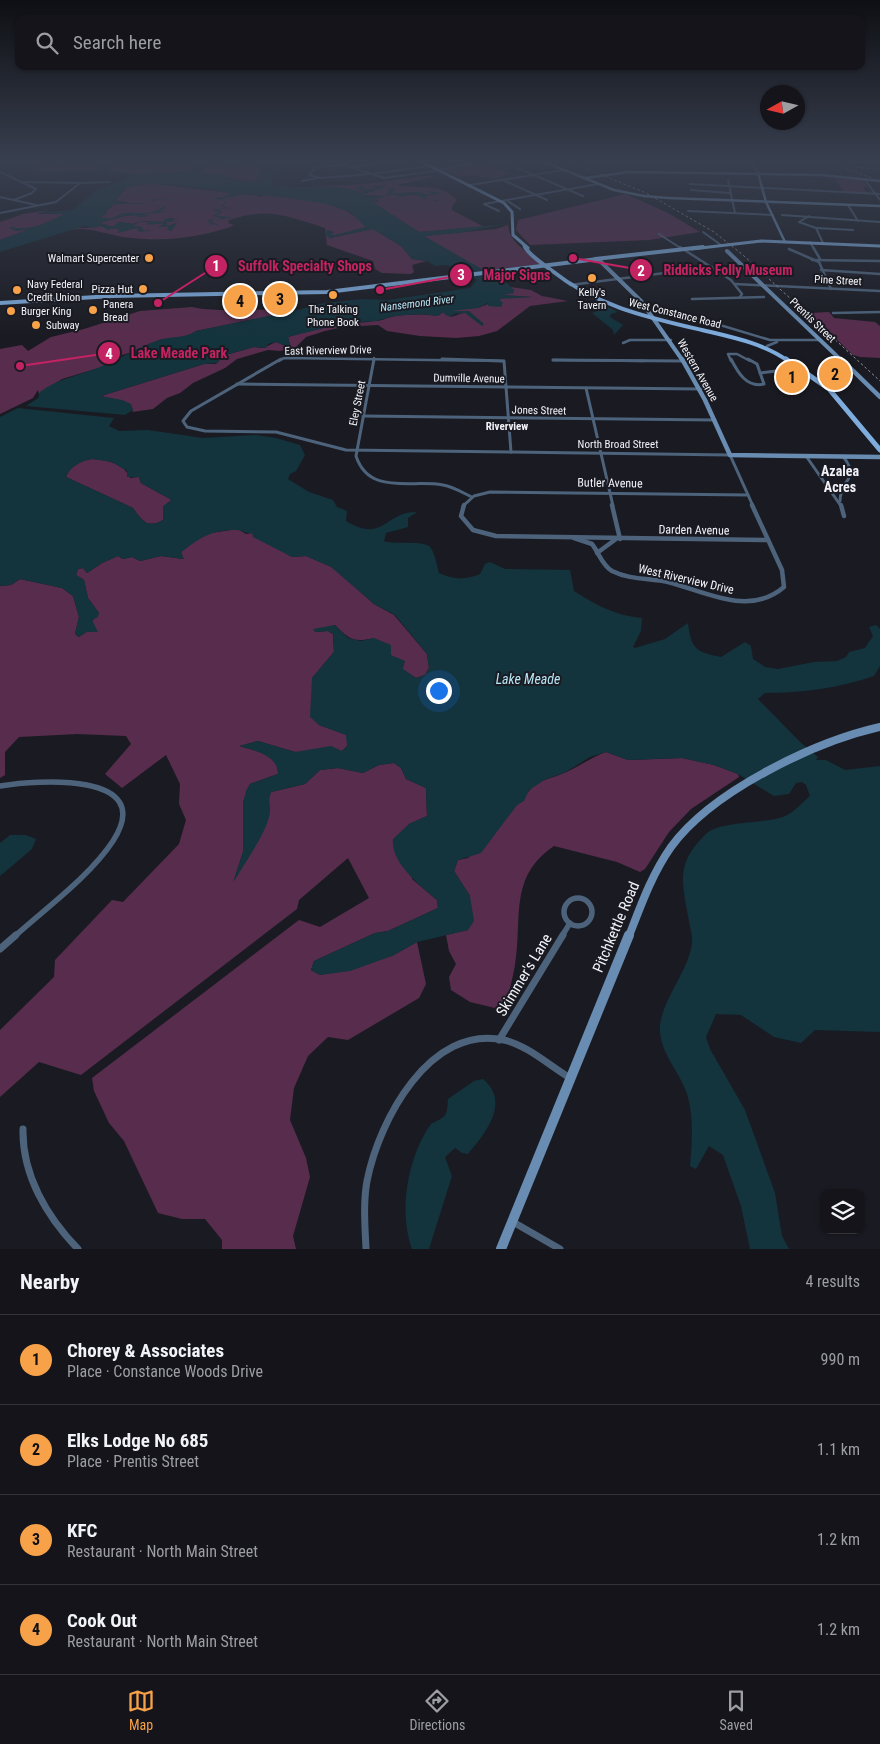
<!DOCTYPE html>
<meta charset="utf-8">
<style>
:root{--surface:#14141a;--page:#212127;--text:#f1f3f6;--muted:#9d9ea2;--line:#333339;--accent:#f7a149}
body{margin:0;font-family:"Roboto Condensed",sans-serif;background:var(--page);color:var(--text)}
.controls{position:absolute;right:15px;bottom:15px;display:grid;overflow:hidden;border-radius:10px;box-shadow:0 1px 4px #0004}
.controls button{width:45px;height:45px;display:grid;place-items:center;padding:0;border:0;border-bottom:1px solid var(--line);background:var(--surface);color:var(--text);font:25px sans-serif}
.compass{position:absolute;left:760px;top:85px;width:45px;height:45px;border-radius:50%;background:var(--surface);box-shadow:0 1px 4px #0004;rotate:262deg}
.you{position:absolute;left:438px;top:690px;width:18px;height:18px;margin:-12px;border:4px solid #fff;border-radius:50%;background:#1a73e8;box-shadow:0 0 0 8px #1a73e833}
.badge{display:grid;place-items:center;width:32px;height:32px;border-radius:50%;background:var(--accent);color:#111;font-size:16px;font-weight:700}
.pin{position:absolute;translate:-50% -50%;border:2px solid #fff;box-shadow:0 1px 5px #0006}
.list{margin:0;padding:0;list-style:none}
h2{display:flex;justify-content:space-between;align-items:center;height:65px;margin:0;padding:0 20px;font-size:21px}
h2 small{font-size:16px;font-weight:400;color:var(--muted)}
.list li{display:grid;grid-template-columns:32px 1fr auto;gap:15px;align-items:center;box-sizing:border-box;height:90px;padding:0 20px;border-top:1px solid var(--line)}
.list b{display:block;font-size:19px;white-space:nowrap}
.list p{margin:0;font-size:16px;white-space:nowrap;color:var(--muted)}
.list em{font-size:16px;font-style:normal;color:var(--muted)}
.icon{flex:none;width:28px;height:28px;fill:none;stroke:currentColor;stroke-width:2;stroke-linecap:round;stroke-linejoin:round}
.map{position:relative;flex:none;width:880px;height:1249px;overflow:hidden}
.search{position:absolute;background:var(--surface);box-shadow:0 1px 4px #0004;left:15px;right:15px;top:15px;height:55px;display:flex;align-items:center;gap:12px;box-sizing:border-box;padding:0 18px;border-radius:10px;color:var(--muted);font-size:19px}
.sheet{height:425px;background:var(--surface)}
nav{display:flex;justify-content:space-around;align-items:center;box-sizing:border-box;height:70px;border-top:1px solid var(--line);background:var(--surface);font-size:14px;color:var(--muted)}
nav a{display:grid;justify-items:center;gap:2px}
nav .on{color:var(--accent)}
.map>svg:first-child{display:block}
.green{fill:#582c4d}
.water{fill:#13333d;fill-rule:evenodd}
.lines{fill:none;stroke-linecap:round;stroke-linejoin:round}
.street-far5{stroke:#4d637b;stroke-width:2}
.street-far4{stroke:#4d637b;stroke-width:2.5}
.street-far3{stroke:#4d637b;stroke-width:3}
.street-far2{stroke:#4d637b;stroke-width:4.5}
.street-far1{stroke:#4d637b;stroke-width:5.5}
.street{stroke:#4d637b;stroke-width:7}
.secondary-far4{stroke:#698cb2;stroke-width:2.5}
.secondary-far3{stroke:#698cb2;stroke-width:4}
.secondary-far2{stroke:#698cb2;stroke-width:4.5}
.secondary-far1{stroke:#698cb2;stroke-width:8}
.secondary{stroke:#698cb2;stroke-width:10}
.primary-far2{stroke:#7eacdd;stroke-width:3}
.primary-far1{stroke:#7eacdd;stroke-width:4}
.primary{stroke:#7eacdd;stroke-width:5}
.rail{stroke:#97989f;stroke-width:1;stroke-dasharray:2.5 2.5;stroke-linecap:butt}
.secondary-bridge{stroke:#698cb2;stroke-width:2.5}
.poi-dot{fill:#f7a149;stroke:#1a1b22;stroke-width:2}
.labels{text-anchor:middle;stroke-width:4;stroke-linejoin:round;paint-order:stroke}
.far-poi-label{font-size:11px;fill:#f2f3f9;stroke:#1a1b22;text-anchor:start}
.far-street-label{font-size:11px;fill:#f2f3f9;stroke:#1a1b22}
.far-water-label{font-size:11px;font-style:italic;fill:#b7e6f6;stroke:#1a1b22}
.far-neighbourhood-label{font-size:11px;font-weight:bold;fill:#f2f3f9;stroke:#1a1b22}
.street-label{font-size:12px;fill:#f2f3f9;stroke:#1a1b22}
.neighbourhood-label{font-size:14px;font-weight:bold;fill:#f2f3f9;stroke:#1a1b22}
.water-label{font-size:14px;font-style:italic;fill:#b7e6f6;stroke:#1a1b22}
.near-street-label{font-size:15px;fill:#f2f3f9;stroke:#1a1b22}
.leader{fill:none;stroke:#c42363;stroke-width:2}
.callout-dot{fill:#c42363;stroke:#1a1b22;stroke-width:2}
.mark-label{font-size:15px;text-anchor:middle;font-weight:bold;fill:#fff}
.callout-label{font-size:14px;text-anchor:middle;font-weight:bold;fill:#c42363;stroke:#1a1b22;stroke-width:4;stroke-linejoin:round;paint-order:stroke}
</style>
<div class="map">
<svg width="880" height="1249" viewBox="0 0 880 1249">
<rect width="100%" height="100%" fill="#1a1b22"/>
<g class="green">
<polygon points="46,161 103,161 96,162 102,171 44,172 35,168"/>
<polygon points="109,161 186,161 195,166 193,170 186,172 143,174 108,171 109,168 104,164"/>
<polygon points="195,161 234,167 254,161 269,161 260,164 262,175 252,182 214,174 199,174 205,167"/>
<polygon points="469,163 489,165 509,173 497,179 471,175 458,177 443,170"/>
<path d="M430 175 433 177 397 185C418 189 443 183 457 200L452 206V210L484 227 419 232 370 201 380 202 375 199 394 194C403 199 415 191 422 198L427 195C414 194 403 194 390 193L393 192 390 188 387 196 362 195 384 187 376 185 373 187 376 189H365L363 186 356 188 365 191 363 192 336 187 286 188 366 184Z"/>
<polygon points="839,177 863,181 868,187 863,187 867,193 844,192 834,178"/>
<path d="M149 183 231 193 223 198H225L238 194 257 195V197C269 194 279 197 292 198 321 202 347 204 366 227L336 235H331L333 232 327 230 326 235 330 238 373 229 401 246 412 259 427 261 412 265 414 272 411 274 382 273 375 269 373 261 327 245 325 228C286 216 269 207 229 220L228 223 234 225 230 227C192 239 163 242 123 237 107 234 86 226 70 230 80 226 94 229 100 226L106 228V230L116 228 119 231 117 233 135 228 133 226 139 222H148L150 224 164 223 160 227H169L167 229 171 231 177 223 166 226 167 222 175 221 171 218 164 220V222L141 221 133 224 119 222 113 227 100 223C109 218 142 213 152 213L122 214 110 220 100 217 107 213 106 212 114 204H138L115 201 127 187Z"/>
<polygon points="626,194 668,213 700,232 649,240 530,245 516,230 518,220"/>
<path d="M49 210 37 214H64C45 224 29 233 11 227L16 231 30 229 0 240V222L23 214Z"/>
<path d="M508 225C510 245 528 250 540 264L482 271 424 236 496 229Z"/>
<path d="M511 287 531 290 542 296 568 301 530 306 497 331 479 336 456 338 420 336 387 331 378 325 343 327 325 331 306 337 296 347 280 351 268 350 237 359 225 368 193 383 180 393 167 398 153 409 132 412 133 410 130 404 101 396 204 364H216L222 356 254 347 263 348 276 342 286 346 290 345 288 337C317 327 346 324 376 321 381 321 386 318 391 317 406 314 423 314 437 316L444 312 451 317 469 311 451 312 454 309 478 308 503 298 532 297 500 295Z"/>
<path d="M192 307C223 314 254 305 285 313L196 331 189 336 159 340 143 349 122 355 102 367 62 379 39 394 38 390 33 398 0 414V349L22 345 28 351 51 337 84 329 140 311Z"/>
<polygon points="829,312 834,318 875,322 880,326 880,358 860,357 853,355 809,313"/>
<path d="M92 459C106 460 124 463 130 478L139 477 141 483 170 499 171 501C161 506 164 510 163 520 148 529 142 521 133 508L66 477C69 467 82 460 92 459Z"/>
<path d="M238 529 246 534 252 533 292 557 306 556 332 567 374 604 394 615 427 654 429 668 425 675 416 678 402 669 374 638C353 643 349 639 335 625L315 632 328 631 333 634 334 652 312 678 319 725 347 735V746L342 751 295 752 258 741 240 746C254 751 279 754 278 774L250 784 243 803V852L234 880 249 853 271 792 305 784 320 770 338 768 363 773 379 765 394 763 401 768 406 779 426 788 427 816 409 824 412 879 437 900 438 908 388 931 375 933 314 961 311 970 320 975 392 956 417 942 426 984 419 998 348 1040 328 1037 308 1056 294 1088 290 1120 306 1158 310 1177 293 1236 296 1249H222V1240L205 1219H182L158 1213 124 1141 109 1123 94 1091 92 1078 299 920 320 927 369 898 348 858 299 900 297 909 81 1075 39 1062 0 1097V1030L54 977 55 960 112 900 123 902 179 844 186 820 179 804 180 784 166 755 122 788 105 774 131 744 126 736 77 734 19 737 5 752V775L0 778V586L11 585 20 579 62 588 73 596 79 617 75 634 79 637C89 631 90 621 99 613L88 598 84 580 76 575 78 569 83 568 87 573 102 563 118 556 123 559 132 557 140 561 161 556 183 559 181 552 204 534Z"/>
<path d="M606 752 628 760 682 758 714 765 738 774 739 777 691 809 669 832 645 869 640 872 617 862 554 846C508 877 523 919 515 965 513 977 510 988 507 999L495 1008 470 1002 451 990 449 977 456 964 449 951 446 935 468 930 470 896 454 871 458 860 468 858 517 805C523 800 524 797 529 791 537 780 553 778 564 773 579 767 591 757 606 752Z"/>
</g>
<g class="water">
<path d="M38 161H46L35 167 44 172H99L102 169 96 163 85 165 83 162H78L65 164V167L56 165 89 163V164C96 163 104 160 112 163L104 164 107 166 115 165 108 168H116L109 169 108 171 146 174 161 170 158 173 188 172 195 166 186 161C195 161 213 166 217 169L203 168 199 174 228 173 215 175 252 182 262 175 254 176C251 173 247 172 244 171L257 175 263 172 259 164 269 161H287L275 165 277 173 273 174 272 184 298 188 336 187 363 192 364 191 355 187 363 186 365 189H376L372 187 391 185 381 187 380 190H370L367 194H362L367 197 387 196 390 188 395 189 391 193C400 193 405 193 414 192 419 191 424 195 432 194L428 191 443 193 423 197 440 200 435 201 436 202 433 201 437 199 421 198 420 196 411 194 402 197 394 194 375 199 380 203 370 200 419 232 507 224 459 233 424 236 508 284 514 290V293L503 295 532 297 499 299 503 303 501 307 488 306V303L478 308 451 311H469L484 324 482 326 465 313 454 314 451 317 445 315 444 312 437 316 422 314 394 316 376 321 345 323 288 337 290 345 286 346 276 342 268 344 266 348 254 347 222 356 218 363 204 364 101 396 122 400 131 404 133 410 125 415 26 406 38 398 40 392C58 378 79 376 100 367 120 359 138 347 159 340 171 336 184 339 196 331L302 309 318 304 361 299 388 300 470 288 477 280 467 273 447 265 435 266 427 261 412 259 401 246 373 229 330 238 325 235 327 230 334 232 331 235H336L366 227 350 212 327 204 283 197 238 194 240 195 219 200 227 202 223 205 229 208 218 210 222 212 216 216 234 217 210 221 219 225 209 224 212 223 208 222 209 219 216 220 221 218 212 216 220 212 211 210 227 208 221 206 225 202 215 198 226 197 230 193C209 188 143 179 127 188 120 191 119 197 116 201H124L120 203H143L161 198 168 200 161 199 140 204H114L106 211 107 213 101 217C113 220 114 217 119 215 131 209 149 219 164 206L166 208 158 212 169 211C161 214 152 212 144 215H149C145 218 140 217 136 216L141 215 124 216 100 223 112 227 119 222 133 224 141 221 164 222V219L176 218 173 220 174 221 167 222 166 226 177 223 171 231 167 229 169 227H158L165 223 146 225 149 222H139L133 226 142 227 143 230H153L139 232 137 228 117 233 119 231 116 228 106 230V228L100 226 95 228 84 226 0 252V240L30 229 16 231 9 228 15 226 12 228C35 229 42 225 64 214L36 213 73 210 96 190 133 176 115 173H39L28 168Z"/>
<polygon points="608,307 618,312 611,314 610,317 623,325 614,335 613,330 592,313"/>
<path d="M18 408 114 418 109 426 119 431 148 430 203 438 256 435 276 438 300 445 305 455 296 471 290 474 288 479 309 492 333 500 337 507 347 511 346 521C384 544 385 511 417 512L408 518V527L386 533 384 541C395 545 424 540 430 547 435 553 437 566 439 573 454 580 465 580 480 574L485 564 490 562 505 569 570 570 574 591C595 605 617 616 642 618L641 631 633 647 635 648 665 639 688 623C691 649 696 652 721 657L745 642 751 646 753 659 765 667 778 669 814 662 837 661 846 657 849 652 865 648 873 636 869 627 876 625 880 629V666L874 676C838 688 803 693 765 693L758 699 800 742 818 757 816 760H826L845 770 880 766V1032L815 1030 801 1043 774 1037 741 1015 716 1014 706 1037 710 1049 745 1110 775 1193 782 1236 789 1249H750L741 1206 723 1155 709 1146 696 1169 690 1166C692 1143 694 1116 687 1094 680 1072 662 1056 660 1032 658 1004 689 972 692 943 693 936 690 928 689 921 682 882 675 864 706 834 720 821 763 824 783 817 792 814 802 803 810 796L806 785 802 782 796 783 789 794 774 796 738 774 714 765 682 758 628 760 606 752 590 757 564 773 546 779 529 790 524 801 517 805 481 853 458 860 454 871 470 896 474 921 468 930 417 942 392 956 350 971 320 975 311 970 314 961 375 933 388 931 438 908 437 900C420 886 390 862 393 839L409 824 427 816 426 788 406 779 401 768 394 763 379 765 363 773 338 768 320 770 305 784 271 792C268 800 270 803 270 811 269 830 243 865 233 883L243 852V803L246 791 250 784 278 774C278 755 254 750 239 746L258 741 295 752 331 746 342 751 347 746 346 735 319 725 310 717 312 678 334 652 333 634 328 631 315 632 313 629 335 625 348 638 361 641 374 638 391 645V655L405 661 403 669 416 678 425 675 429 668 427 654 395 615 374 604 331 567 306 556 292 557 253 537 252 533C246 534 242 530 237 530 212 529 200 538 181 552L184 559 161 556 140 561 132 557 123 559 118 556 102 563 87 573 83 568 78 569 76 575 84 580 88 598 99 613 98 617 92 620 98 632H87L79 637 75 634 79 617 73 596 62 588 20 579 11 585 0 586V417ZM92 459 112 462 127 471V477H139L141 483 170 499 171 501 163 506V520C148 529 142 521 133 508L66 477C69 467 82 460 92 459Z"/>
<polygon points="10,835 26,835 36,839 32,849 0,876 0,843"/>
<path d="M483 1079C511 1102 485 1134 468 1154L462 1153 455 1148 445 1157 452 1176 429 1249H412C398 1211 408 1156 431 1124 446 1116 447 1118 448 1099L474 1081Z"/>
</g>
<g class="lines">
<g class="street-far5">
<polyline points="340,161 356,167 394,161"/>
<polyline points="501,161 583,196"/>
<polyline points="738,161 754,165 758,173"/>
<polyline points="0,164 3,161"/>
<polyline points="0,172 36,189 32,193 14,200"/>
<polyline points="371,174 320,178 309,175 316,167 344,165 384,178 435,171 478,161"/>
<polyline points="372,174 429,166"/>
<polyline points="503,180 547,200"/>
<polyline points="728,180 735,213"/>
<polyline points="865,180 880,200"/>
<polyline points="302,181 317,178"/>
<polyline points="80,183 110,182"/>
<polyline points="690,184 880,194"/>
<polyline points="470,185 564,170"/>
<polyline points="691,190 730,193"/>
<polyline points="0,197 36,205"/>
<polyline points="506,200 520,209"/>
<polyline points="848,205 858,221"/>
<polyline points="499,211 484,204 598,184"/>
<polyline points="688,211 773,215"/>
<polyline points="0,213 56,202 80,183 24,182"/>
<polyline points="782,215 880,222"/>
<polyline points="809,216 799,222 816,228 823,243"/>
<polyline points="816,228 853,230"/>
<polyline points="703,232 721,245"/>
<polyline points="659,234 682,249"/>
<polyline points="810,242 814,249"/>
</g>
<g class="street-far4">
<polyline points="680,247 731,280 742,294 740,297"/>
<polyline points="813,247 820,259"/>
<polyline points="789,249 819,262 831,289"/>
<polyline points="812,260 880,261"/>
<polyline points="821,270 880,274"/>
<polyline points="735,284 880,291"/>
<polyline points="570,285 712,267"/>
<polyline points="692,299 764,297"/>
<polyline points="833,313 880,312"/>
<polyline points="702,315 710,322 770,340 821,340"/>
<polyline points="623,343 630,340 671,340"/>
<polyline points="767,346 777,342"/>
<polyline points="553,360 644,361"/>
<polyline points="279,361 284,358 503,361"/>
<polyline points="374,361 374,358"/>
<polyline points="731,361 728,354 737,354 750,361"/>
</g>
<g class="street-far3">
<polyline points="281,359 191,411 183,421 187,427 205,431 276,432 346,450 511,452"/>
<path d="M374 359 356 456C369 496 412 479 443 485 454 487 463 493 472 497"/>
<polyline points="442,359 504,361 511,452"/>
<path d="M731 359C738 373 747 388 764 384L757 364 748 359"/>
<polyline points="553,360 684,361"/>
<polyline points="760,373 800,368"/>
<polyline points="237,384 701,389"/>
<polyline points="586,388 613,506"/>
<polyline points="363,416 715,420"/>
<polyline points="511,452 730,455 753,506"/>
<polyline points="806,456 841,506"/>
<polyline points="828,487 844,489"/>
<path d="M840 501C840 478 861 481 843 456"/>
<polyline points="463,506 474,496 490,492 748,495"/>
</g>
<g class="street-far2">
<polyline points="464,505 461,516 473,530 496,536 768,540"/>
<polyline points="612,505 620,539"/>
<polyline points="841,505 844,516"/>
<path d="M574 538 592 544C599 553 602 565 612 571 630 580 650 578 668 582 707 592 749 617 784 587L782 570 752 505"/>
<polyline points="597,553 616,539"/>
</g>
<g class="street-far1">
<path d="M0 786C36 780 158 771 113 841 90 876 46 908 15 936"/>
<circle cx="578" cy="912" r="14"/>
<polyline points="562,936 570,923"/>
</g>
<g class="street">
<polyline points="0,949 16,935"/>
<polyline points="499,1040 563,935"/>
<path d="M23 1129C22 1175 47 1217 78 1249"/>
<polyline points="513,1222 560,1249"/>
<path d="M366 1249C365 1226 363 1203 367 1181 379 1120 430 1024 504 1040 527 1045 550 1066 570 1078"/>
</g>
<g class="secondary-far4">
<polyline points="542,161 614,190 644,196"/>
<polyline points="758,173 766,202 785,242"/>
<polyline points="585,178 629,172 821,175 880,181"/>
<polyline points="668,198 880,206"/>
</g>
<g class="secondary-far3">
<polyline points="727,251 842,361"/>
<polyline points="598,259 641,301 683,361"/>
</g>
<g class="secondary-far2">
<polyline points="682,359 705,400 730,455 880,457"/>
<polyline points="841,359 880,397"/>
</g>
<path class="secondary-far1" d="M629 936C641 905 652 874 671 847 712 791 814 742 880 727"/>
<polyline class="secondary" points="501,1249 629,935"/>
<g class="primary-far2">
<polyline points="420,161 504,203 512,212 513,235 528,248"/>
<polyline points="524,246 526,249"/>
<polyline points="692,249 761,241 880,246"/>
</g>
<g class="primary-far1">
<path d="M525 247C530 256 542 263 551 270 596 306 646 317 702 330 731 337 763 343 788 361"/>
<polyline points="595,259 703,247"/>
<polyline points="0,303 112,296 327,292 598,259"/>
</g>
<polyline class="primary" points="786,359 829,389 880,450"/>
<g class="rail">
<polyline points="568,161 646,193 714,232 743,255 880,381"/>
<polyline points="814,161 834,165"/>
<polyline points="827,161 880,181"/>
<polyline points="856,167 880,170"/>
</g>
<polyline class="secondary-bridge" points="644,196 668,198"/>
</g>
<linearGradient id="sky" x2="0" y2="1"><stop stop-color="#0e0f13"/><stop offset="0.48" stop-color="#383f4f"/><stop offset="1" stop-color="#383f4f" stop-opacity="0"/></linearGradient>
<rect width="880" height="336" fill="url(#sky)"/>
<g class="poi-dot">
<circle cx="149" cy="258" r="5"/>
<circle cx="592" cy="278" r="5"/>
<circle cx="143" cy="289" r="5"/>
<circle cx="17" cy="290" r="5"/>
<circle cx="333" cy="295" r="5"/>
<circle cx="93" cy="310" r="5"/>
<circle cx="11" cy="311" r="5"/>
<circle cx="36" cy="325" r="5"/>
</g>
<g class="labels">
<g class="far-poi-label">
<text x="139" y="262" text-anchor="end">Walmart Supercenter</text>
<text x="27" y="288">Navy Federal<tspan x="27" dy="13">Credit Union</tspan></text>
<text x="133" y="293" text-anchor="end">Pizza Hut</text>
<text x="592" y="296" text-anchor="middle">Kelly's<tspan x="592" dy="13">Tavern</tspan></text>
<text x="103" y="308">Panera<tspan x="103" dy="13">Bread</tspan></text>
<text x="333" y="313" text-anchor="middle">The Talking<tspan x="333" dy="13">Phone Book</tspan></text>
<text x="21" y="315">Burger King</text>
<text x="46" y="329">Subway</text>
</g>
<g class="far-street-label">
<text transform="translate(838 280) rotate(3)" y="4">Pine Street</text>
<text transform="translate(675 313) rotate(14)" y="4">West Constance Road</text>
<text transform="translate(813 320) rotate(44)" y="4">Prentis Street</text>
<text transform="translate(328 350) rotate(-1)" y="4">East Riverview Drive</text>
<text transform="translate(698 370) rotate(60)" y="4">Western Avenue</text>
<text transform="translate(469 378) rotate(1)" y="4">Dumville Avenue</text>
<text transform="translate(357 403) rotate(-79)" y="4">Eley Street</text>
<text transform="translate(539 410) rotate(1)" y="4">Jones Street</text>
<text x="618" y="448">North Broad Street</text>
</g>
<g class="far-water-label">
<text transform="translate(417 303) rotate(-7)" y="4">Nansemond River</text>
</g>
<g class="far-neighbourhood-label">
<text x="507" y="430">Riverview</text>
</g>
<g class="street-label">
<text transform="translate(610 483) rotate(1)" y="4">Butler Avenue</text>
<text transform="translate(694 530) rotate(1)" y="4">Darden Avenue</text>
<text transform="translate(686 579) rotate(13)" y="4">West Riverview Drive</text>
</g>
<g class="neighbourhood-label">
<text x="840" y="476">Azalea<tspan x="840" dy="16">Acres</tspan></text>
</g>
<g class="water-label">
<text x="528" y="684">Lake Meade</text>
</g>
<g class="near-street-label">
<text transform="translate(616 927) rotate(-67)" y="5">Pitchkettle Road</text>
<text transform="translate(524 975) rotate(-59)" y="5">Skimmer's Lane</text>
</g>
</g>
<path class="leader" d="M158 303L216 266M573 258L641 270M380 290L461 275M20 366L109 353"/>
<g class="callout-dot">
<circle cx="158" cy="303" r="5"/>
<circle cx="573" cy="258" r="5"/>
<circle cx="380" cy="290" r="5"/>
<circle cx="20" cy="366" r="5"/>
<circle cx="216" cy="266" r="12"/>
<circle cx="641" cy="270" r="12"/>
<circle cx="461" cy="275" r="12"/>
<circle cx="109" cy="353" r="12"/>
</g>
<g class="mark-label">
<text x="216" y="271">1</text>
<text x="641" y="276">2</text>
<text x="461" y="280">3</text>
<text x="109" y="359">4</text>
</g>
<g class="callout-label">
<text x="305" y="271">Suffolk Specialty Shops</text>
<text x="728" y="275">Riddicks Folly Museum</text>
<text x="517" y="280">Major Signs</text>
<text x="179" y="358">Lake Meade Park</text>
</g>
</svg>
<div class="controls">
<button><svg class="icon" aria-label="layers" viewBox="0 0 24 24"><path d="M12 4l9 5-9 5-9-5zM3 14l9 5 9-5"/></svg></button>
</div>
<svg class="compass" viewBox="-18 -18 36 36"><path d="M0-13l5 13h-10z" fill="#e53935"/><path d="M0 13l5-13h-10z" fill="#9d9ea2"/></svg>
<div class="you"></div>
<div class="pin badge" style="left:792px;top:377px">1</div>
<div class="pin badge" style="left:835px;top:374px">2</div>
<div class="pin badge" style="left:280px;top:299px">3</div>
<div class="pin badge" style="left:240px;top:301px">4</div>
<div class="search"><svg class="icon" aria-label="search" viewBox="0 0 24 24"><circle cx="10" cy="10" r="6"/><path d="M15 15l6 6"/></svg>Search here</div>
</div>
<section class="sheet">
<h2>Nearby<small>4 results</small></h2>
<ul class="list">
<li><span class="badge">1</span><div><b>Chorey &amp; Associates</b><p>Place · Constance Woods Drive</p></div><em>990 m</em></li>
<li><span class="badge">2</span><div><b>Elks Lodge No 685</b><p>Place · Prentis Street</p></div><em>1.1 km</em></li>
<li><span class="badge">3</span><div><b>KFC</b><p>Restaurant · North Main Street</p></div><em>1.2 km</em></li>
<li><span class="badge">4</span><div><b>Cook Out</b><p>Restaurant · North Main Street</p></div><em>1.2 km</em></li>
</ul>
</section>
<nav>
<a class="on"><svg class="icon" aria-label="map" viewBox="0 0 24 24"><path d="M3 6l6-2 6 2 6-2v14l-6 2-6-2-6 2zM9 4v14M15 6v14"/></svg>Map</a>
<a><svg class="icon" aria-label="directions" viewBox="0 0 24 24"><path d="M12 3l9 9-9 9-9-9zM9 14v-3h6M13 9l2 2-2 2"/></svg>Directions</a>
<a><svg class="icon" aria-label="saved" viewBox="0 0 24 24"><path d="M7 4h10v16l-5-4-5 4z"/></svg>Saved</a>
</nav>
